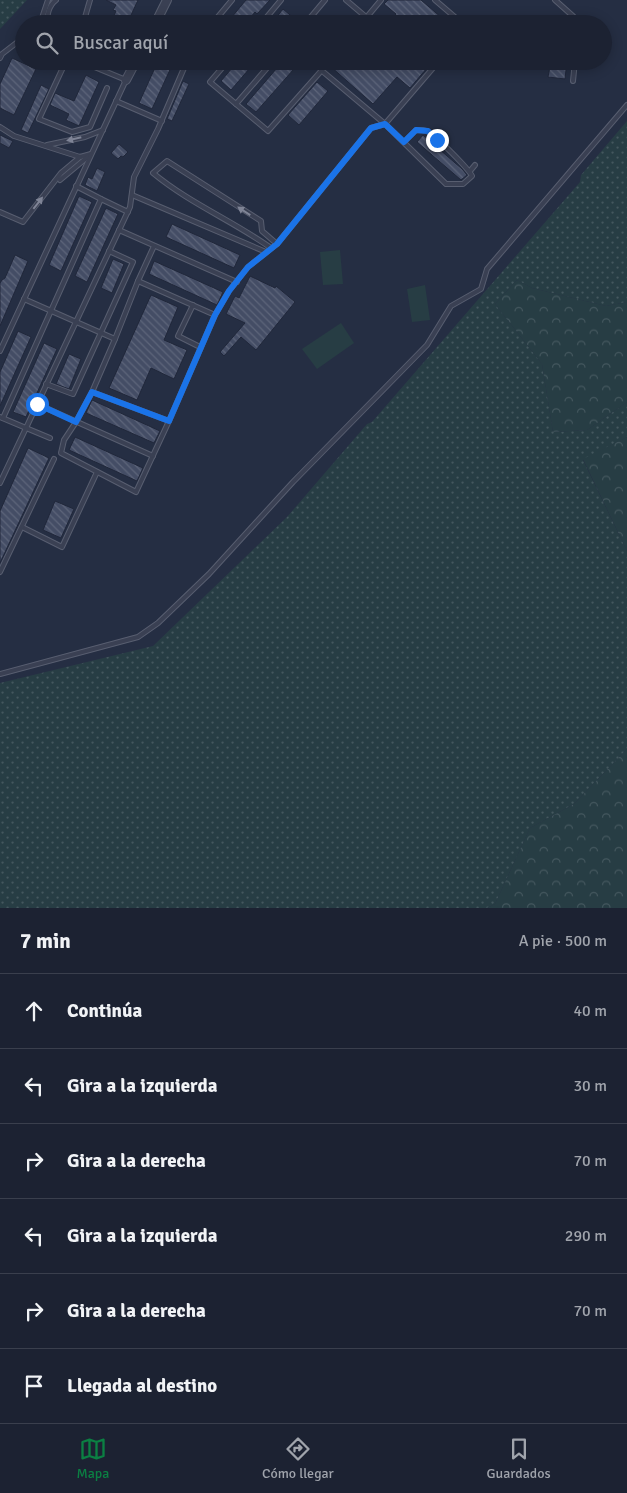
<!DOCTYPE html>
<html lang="es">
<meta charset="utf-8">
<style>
:root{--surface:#1c2232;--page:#292f3e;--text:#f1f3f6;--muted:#a0a4ac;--line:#3a3f4d;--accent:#0b8043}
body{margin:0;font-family:Signika,sans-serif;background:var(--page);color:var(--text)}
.stop{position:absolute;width:15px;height:15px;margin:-11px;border:4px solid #1a73e8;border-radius:50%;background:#fff}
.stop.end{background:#1a73e8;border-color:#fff;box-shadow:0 1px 5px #0008}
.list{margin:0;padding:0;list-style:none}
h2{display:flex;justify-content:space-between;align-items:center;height:65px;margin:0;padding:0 20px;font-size:21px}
h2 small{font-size:16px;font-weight:400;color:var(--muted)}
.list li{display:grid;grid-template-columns:32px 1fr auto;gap:15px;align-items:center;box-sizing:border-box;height:75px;padding:0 20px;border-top:1px solid var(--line)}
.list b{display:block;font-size:19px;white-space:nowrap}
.list em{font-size:16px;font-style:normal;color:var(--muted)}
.icon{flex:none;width:28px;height:28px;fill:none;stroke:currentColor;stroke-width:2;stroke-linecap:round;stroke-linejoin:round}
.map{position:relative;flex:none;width:627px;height:908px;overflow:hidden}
.search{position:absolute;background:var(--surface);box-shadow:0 2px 12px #0003;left:15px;right:15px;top:15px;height:55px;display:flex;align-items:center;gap:12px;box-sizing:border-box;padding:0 18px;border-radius:28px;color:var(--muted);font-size:19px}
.sheet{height:515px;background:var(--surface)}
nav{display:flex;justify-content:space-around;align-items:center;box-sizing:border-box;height:70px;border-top:1px solid var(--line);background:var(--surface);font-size:14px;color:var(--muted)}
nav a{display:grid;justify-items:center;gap:2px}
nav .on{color:var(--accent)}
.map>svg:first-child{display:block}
.grass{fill:url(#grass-dots)}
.forest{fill:url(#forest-crowns)}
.pitch{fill:#273d44}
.building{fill:url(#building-back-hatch);stroke:#20273a}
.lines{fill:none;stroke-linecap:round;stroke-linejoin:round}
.lane-casing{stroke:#585e70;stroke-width:6}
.street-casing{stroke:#585e70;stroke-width:10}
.lane{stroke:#3a4053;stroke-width:4}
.street{stroke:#3a4053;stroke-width:8}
.oneway{fill:#7f8496}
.route{stroke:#1a73e8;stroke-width:6}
</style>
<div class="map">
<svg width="627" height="908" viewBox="0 0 627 908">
<defs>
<pattern id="grass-dots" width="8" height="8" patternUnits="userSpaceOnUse" patternTransform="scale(1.25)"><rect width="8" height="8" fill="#273d44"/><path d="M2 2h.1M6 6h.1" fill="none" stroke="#44575e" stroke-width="1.8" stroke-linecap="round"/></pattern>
<pattern id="forest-crowns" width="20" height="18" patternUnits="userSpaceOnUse" patternTransform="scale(1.25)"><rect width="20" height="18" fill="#273d44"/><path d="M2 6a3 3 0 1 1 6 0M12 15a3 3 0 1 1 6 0" fill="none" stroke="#44575e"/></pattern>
<pattern id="building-back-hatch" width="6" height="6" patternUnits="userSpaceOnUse" patternTransform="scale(1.25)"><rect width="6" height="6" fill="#444d65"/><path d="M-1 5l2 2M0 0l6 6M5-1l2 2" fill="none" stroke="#5d657a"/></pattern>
</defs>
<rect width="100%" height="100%" fill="#252e43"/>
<g class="grass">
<polygon points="0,0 27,0 0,29"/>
<polygon points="627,121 627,302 606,306 532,288 517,280 495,304 542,364 553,432 587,430 627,402 627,437 583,460 627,551 627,749 574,804 530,828 495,904 487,908 0,908 0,683 153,646 287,517 367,424 372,422 580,182 581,175"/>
</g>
<g class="forest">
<polygon points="517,280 532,288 606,306 627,302 627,402 587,430 553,432 542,364 495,304"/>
<polygon points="627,437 627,551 583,459"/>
<polygon points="627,749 627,908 487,908 495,904 530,828 574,804"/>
</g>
<g class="pitch">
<polygon points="340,250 343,284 323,285 320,252"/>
<polygon points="425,285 430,320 412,322 407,289"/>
<polygon points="341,323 354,343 317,369 302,349"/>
</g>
<g class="building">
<polygon points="106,0 138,0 127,24 110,24 116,11 113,10 116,5"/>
<polygon points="246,0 270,0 257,14 255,12 245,24 226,24"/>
<polygon points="388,0 421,0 449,24 387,24 396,14 384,4"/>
<polygon points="283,9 296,20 293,24 271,24"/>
<polygon points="12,58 36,69 14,115 0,108 0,84"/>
<polygon points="158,61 174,61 152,109 139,103"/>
<polygon points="238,61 256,61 231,90 221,81"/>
<polygon points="283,61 301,61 256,112 246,104"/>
<polygon points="334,61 433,61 410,88 397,77 373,104 330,66"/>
<polygon points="551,61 567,61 565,79 548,77"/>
<polygon points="86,75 99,82 79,126 66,120 69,114 50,105 55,93 74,101"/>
<polygon points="183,81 189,84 172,121 167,119"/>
<polygon points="317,82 328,91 299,125 288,115"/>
<polygon points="41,85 49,89 28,133 21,130"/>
<polygon points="0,135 13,141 9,148 0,143"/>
<polygon points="423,135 462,169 467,175 461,180 417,142"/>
<polygon points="119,144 128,152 123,157 121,156 118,159 111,153"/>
<polygon points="97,168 105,172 97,191 85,185 88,177 92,179"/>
<polygon points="79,196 92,202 61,271 49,265"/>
<polygon points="106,208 118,214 87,282 75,276"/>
<polygon points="172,224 240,255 234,268 166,237"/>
<polygon points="15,255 28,261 0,326 0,283 2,280 5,278"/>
<polygon points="113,259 124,264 112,293 101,288"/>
<polygon points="154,261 223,292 217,305 149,274"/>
<polygon points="250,276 275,288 276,286 295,302 256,350 241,337 224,356 220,352 245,323 226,314 235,296 239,298"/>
<polygon points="151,295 178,307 164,340 187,350 174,379 151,368 137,400 109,388"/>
<polygon points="18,331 31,337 0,406 0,372"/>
<polygon points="44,343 57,349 26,417 13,412"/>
<polygon points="69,354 81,359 69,389 56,384"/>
<polygon points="92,400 160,431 154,443 86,413"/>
<polygon points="75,437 143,468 137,481 69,450"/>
<polygon points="28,448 49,458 0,563 0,511"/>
<polygon points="55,501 74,509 61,538 43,530"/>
</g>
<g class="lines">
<g class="lane-casing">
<g id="lane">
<polyline points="346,0 366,17"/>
<polyline points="435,0 463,24"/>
<polyline points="555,0 574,17 576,24"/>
<polyline points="40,24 48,0"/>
<path d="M48 24C46 16 49 5 56 0"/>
<polyline points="83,24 90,0"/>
<polyline points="212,24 232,0"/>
<polyline points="261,24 281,0"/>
<polyline points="305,24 325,0"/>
<polyline points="361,24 381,0"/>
<polyline points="0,58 2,54 24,37"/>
<polyline points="66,61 39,119 72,132 90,127 107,88"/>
<polyline points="228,61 210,82 236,104 273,61"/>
<polyline points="328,61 321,70 385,124 439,61"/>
<polyline points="573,81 575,61"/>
<polyline points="116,101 162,121"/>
<polyline points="236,104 268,131 322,70"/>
<polyline points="0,127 14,136 80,157 91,154"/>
<polyline points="47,145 85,137 103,130"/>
<polyline points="470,171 475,165"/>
<polyline points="60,180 90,155"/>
<polyline points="76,186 101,199"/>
<polyline points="132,195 266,252"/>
<polyline points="0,212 23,222 61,173 80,157"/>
<polyline points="119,230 237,282"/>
<path d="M271 248C233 221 189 203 153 173L167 161 261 221 262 231 277 244"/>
<polyline points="138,281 154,246"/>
<path d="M24 299 115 339 92 392 169 421 215 315 229 291 248 267 277 244 371 128 385 124 446 184H463L472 176C468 168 435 135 427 131 424 130 419 130 416 130L404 142"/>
<polyline points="193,305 178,336 200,347"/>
<polyline points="115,339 138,281 215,315"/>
<polyline points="0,351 126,80 80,61"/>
<polyline points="46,384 73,394 133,262 109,251"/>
<polyline points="92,392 76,422 64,440 61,453 136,492 169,421"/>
<polyline points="37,404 153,456"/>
<polyline points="0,417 26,428 130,207 134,177 158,129 187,61"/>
<polyline points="3,418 101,199 128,212"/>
<polyline points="0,483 26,428 50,438"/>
<polyline points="22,527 62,547 97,472"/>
<polyline points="0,572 54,459"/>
<polyline points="0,674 138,637 158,623 209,574 293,482 427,345 451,306 481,289 487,269 627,105"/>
</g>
</g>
<g class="street-casing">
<g id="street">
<polyline points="155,24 167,0"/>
<polyline points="126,80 136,61"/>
</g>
</g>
<use href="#lane" class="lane"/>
<use href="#street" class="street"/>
</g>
<defs><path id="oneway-solid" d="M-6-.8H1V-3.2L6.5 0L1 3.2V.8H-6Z" transform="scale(1.25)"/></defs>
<g class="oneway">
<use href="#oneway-solid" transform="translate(74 139) rotate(167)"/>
<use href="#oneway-solid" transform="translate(38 203) rotate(-52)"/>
<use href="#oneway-solid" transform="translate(244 211) rotate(-147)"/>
</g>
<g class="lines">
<polyline class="route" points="37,404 76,422 92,392 169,421 215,315 229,291 248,267 277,244 371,128 385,124 404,142 416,130 428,131 437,140"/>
</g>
</svg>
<div class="stop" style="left:37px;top:404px"></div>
<div class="stop end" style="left:437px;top:140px"></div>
<div class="search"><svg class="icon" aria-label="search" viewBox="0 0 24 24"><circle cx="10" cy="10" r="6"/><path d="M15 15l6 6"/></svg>Buscar aquí</div>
</div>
<section class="sheet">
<h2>7 min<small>A pie · 500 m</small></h2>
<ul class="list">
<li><svg class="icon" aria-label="ahead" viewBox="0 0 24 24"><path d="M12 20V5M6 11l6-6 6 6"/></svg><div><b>Continúa</b></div><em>40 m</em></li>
<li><svg class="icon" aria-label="left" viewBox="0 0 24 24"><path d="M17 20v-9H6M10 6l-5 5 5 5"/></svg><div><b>Gira a la izquierda</b></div><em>30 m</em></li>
<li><svg class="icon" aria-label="right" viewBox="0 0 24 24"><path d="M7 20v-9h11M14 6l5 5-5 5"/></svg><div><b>Gira a la derecha</b></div><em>70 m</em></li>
<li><svg class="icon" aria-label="left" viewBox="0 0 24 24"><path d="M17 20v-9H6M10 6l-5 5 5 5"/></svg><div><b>Gira a la izquierda</b></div><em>290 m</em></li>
<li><svg class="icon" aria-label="right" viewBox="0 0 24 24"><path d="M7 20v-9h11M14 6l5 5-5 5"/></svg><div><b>Gira a la derecha</b></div><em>70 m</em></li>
<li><svg class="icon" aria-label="arrive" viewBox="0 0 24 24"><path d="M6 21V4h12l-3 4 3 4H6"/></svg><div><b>Llegada al destino</b></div></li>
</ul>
</section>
<nav>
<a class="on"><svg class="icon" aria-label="map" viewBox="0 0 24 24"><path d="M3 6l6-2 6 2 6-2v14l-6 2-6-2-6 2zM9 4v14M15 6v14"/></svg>Mapa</a>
<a><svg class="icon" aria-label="directions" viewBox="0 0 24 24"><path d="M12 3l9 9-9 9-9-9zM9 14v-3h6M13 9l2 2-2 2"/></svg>Cómo llegar</a>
<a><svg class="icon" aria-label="saved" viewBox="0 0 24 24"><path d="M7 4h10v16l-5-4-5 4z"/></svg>Guardados</a>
</nav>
